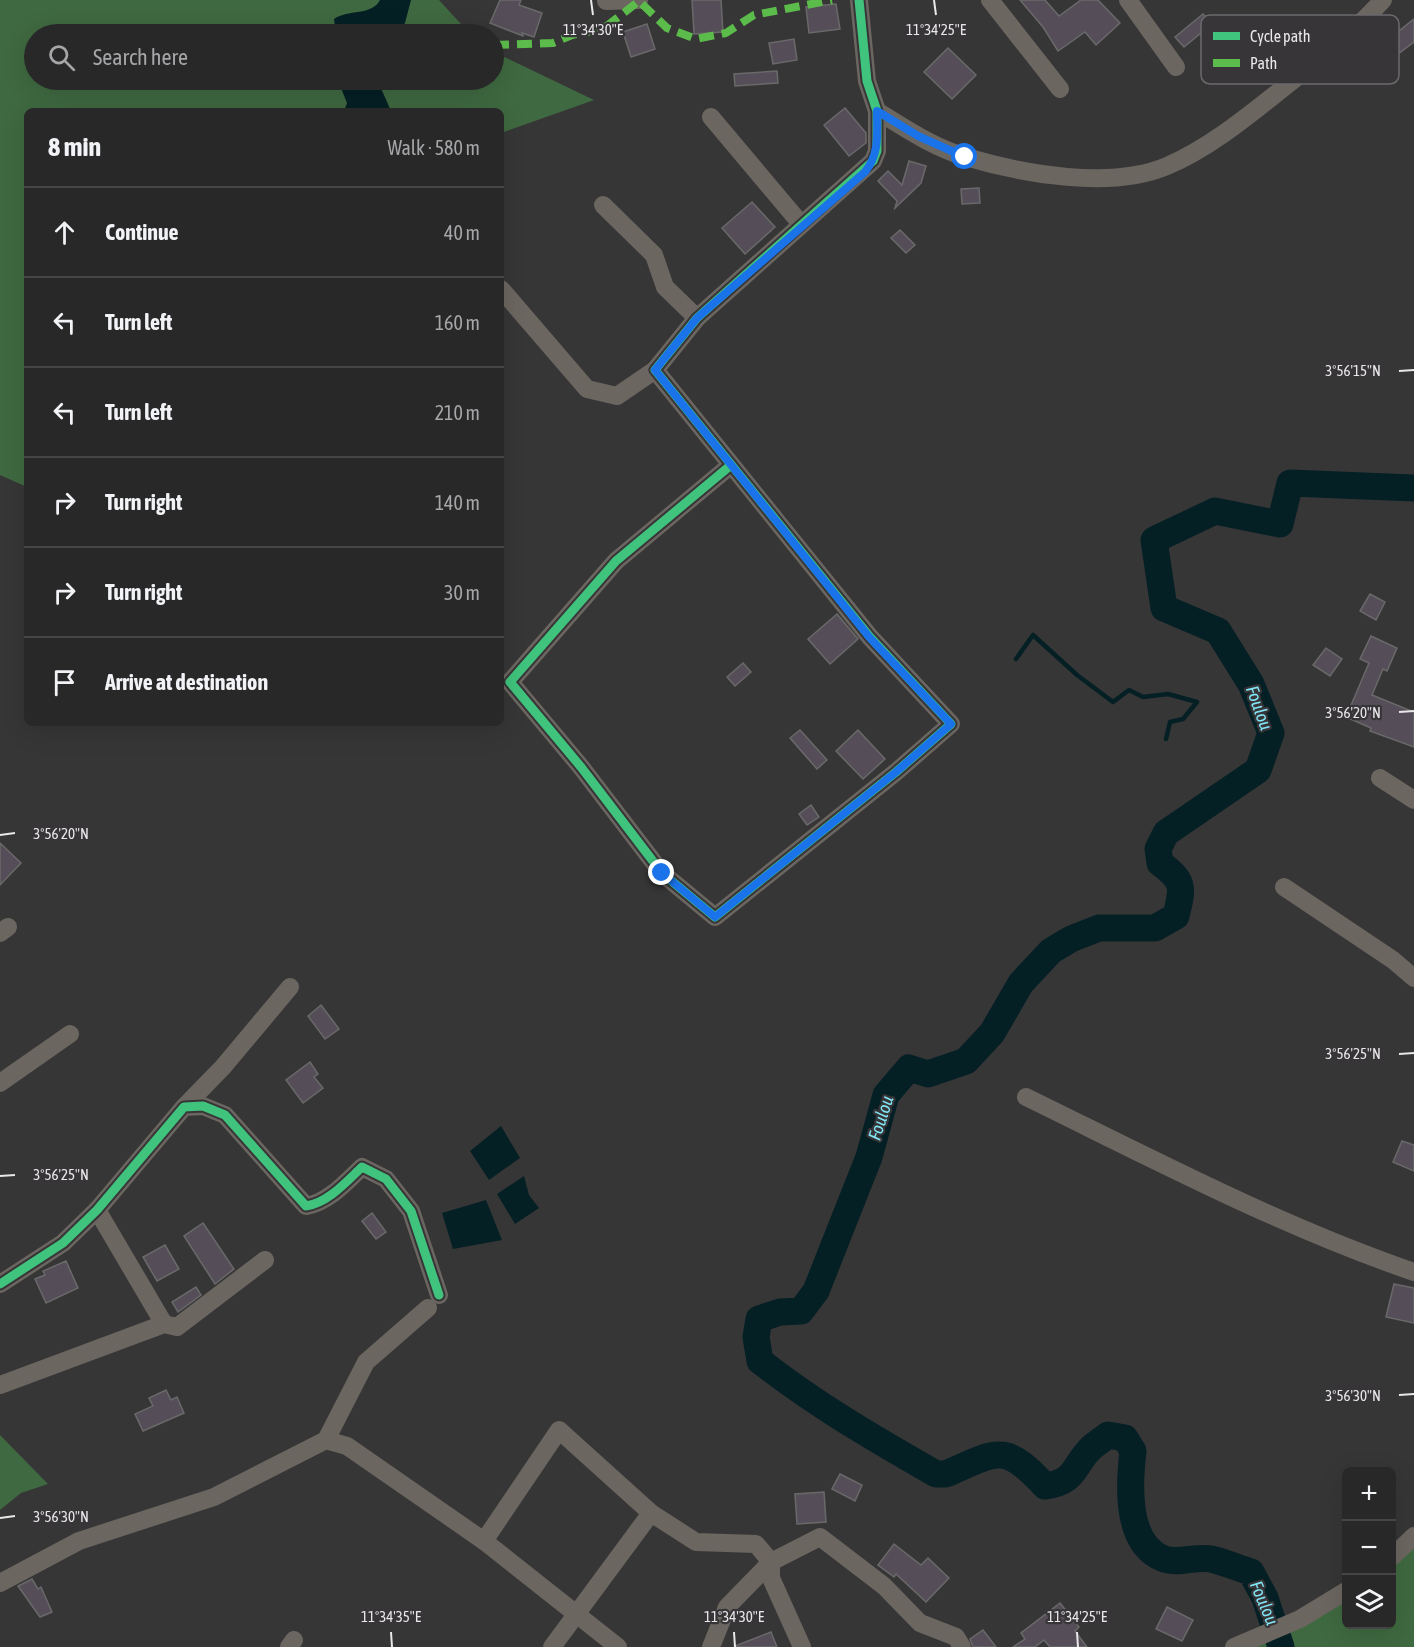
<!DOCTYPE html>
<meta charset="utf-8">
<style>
:root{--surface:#292829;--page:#313031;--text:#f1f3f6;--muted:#a5a6a8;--line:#454446}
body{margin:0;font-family:"Asap Condensed",sans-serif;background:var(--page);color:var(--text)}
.controls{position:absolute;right:18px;bottom:18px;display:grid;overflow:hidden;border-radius:9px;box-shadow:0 6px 24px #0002}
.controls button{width:54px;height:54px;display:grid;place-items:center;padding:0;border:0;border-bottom:2px solid var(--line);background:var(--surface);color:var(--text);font:30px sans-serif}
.stop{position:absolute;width:18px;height:18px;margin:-14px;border:4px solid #1a73e8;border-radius:50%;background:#fff}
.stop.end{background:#1a73e8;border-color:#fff;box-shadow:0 2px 6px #0008}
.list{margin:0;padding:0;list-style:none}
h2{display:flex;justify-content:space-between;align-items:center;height:78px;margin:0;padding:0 24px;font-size:26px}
h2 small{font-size:20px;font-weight:400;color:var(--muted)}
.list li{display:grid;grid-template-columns:39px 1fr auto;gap:18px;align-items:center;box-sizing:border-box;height:90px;padding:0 24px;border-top:2px solid var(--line)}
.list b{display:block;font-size:22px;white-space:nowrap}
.list em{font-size:20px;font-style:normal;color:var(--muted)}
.icon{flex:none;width:33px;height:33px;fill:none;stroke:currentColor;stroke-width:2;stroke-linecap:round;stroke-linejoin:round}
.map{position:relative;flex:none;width:1414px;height:1647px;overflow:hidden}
.search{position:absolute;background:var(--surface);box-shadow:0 6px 24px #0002;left:24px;top:24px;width:480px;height:66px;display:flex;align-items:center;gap:15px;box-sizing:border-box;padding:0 21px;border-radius:33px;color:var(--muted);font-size:22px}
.panel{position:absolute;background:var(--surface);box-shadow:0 6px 24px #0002;left:24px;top:108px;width:480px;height:618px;border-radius:9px}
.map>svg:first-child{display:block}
.forest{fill:#3f6940}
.water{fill:#052025}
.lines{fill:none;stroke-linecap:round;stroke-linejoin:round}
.stream{stroke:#052025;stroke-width:4.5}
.river{stroke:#052025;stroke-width:27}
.building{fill:#554e58;stroke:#6a696a;stroke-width:1.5}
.minor{stroke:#6c6660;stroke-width:18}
.quiet{stroke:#5cbc4b;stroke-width:8;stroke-dasharray:15 8;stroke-linecap:butt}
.cycleway-casing{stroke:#373538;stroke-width:13}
.cycleway{stroke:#40c37c;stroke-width:9}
.route{stroke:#1a73e8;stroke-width:8}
.ticks{fill:none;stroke:#e9e7e9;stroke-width:2}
.labels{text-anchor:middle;stroke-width:4.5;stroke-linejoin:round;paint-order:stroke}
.water-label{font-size:18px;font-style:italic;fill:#81e7f7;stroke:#373538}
.key{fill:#373538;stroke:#6c6a6d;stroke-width:1.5}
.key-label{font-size:16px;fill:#e9e7e9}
.ticks-label{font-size:15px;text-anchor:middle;fill:#e9e7e9;stroke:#373538;stroke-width:4.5;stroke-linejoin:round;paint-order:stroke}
</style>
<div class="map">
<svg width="1414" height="1647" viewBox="0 0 1414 1647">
<rect width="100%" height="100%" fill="#373637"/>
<g class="forest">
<polygon points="0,0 439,0 470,34 34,34 34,80 494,80 494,52 594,100 501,133 501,111 27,111 27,487 0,475"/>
<polygon points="0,1435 48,1484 21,1493 0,1510"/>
<polygon points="1414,1536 1414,1647 1234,1647 1346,1591 1346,1624 1392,1624 1392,1557"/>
</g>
<g class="water">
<path d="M380 0H411L405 23 397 34H347L335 28 334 19C348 9 372 16 380 0Z"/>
<polygon points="351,80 361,80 380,86 391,111 344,111 347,103 341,88 343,81"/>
<polygon points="501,1126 520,1158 489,1180 470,1151"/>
<polygon points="524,1176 529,1195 539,1208 515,1224 497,1194"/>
<polygon points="486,1200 502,1240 453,1249 442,1213"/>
</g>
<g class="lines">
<polyline class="stream" points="1016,659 1033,635 1077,675 1113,702 1129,690 1143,697 1168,694 1197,702 1183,719 1170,722 1166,739"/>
<path class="river" d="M1281 1647 1265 1598 1251 1572C1238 1568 1224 1562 1211 1559 1196 1556 1178 1564 1164 1559 1125 1544 1129 1485 1133 1451L1125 1438 1108 1435C1103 1439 1097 1443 1092 1447 1073 1465 1077 1482 1045 1486 1004 1442 998 1451 946 1474H936C875 1439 816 1405 760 1361L756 1337 759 1319 780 1312 801 1311 816 1291 869 1157 886 1095 909 1068 928 1074 966 1061 992 1033 1021 983 1051 951 1071 939 1099 928H1155L1176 916C1183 887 1185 882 1160 863L1158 849 1166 833 1258 770 1271 733 1251 684 1218 631 1164 608 1154 540 1215 511 1280 524 1290 483 1414 488"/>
</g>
<g class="building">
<polygon points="500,0 521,0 519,5 542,13 534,37 522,33 523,36 490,23"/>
<polygon points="692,0 721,0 723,32 694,34"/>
<polygon points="1020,0 1045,0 1059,16 1081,0 1098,0 1120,23 1096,45 1085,32 1058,51 1043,27"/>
<polygon points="836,4 840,29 809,33 806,7"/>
<polygon points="1203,14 1212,24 1184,47 1175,37"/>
<polygon points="1414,19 1414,42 1382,66 1371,53"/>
<polygon points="647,24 655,49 631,57 623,32"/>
<polygon points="794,39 797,60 773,64 769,43"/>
<polygon points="948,48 976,75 952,99 924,72"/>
<polygon points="777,71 778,83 735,86 734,74"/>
<polygon points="845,108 866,133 866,143 849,156 824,125"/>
<polygon points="909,161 926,166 921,183 895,208 897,201 878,181 888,171 902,185"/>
<polygon points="979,188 980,203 962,204 961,189"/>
<polygon points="752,202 775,227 745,254 722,228"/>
<polygon points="900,230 915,245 906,253 891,238"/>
<polygon points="1370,594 1385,602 1376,620 1360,611"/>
<polygon points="837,614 858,639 830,664 808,639"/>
<polygon points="1371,636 1397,648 1387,671 1383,669 1372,695 1414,712 1414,747 1370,731 1371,728 1346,717 1369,663 1360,659"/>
<polygon points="1326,648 1342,659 1330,676 1313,665"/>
<polygon points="743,663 751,672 735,686 727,677"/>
<polygon points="800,730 827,760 817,769 790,738"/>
<polygon points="858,730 885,759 863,779 836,751"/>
<polygon points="811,805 819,817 807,825 799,814"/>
<polygon points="0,843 21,863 0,885"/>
<polygon points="321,1005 339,1029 325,1039 308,1016"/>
<polygon points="310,1062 318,1074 314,1077 323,1088 303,1103 286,1080"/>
<polygon points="1402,1141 1414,1145 1414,1171 1393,1162"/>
<polygon points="372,1213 386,1232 376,1239 362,1221"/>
<polygon points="203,1223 234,1269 215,1284 184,1236"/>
<polygon points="165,1245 179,1269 157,1281 143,1257"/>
<polygon points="66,1261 78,1288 46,1303 35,1279 45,1275 43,1271"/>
<polygon points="1394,1284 1414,1288 1414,1323 1386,1317"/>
<polygon points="196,1287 201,1295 178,1312 172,1302"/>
<polygon points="166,1390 171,1400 177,1397 184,1413 143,1431 135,1414 153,1406 149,1398"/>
<polygon points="840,1474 862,1485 855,1501 832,1489"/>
<polygon points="824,1492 826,1522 797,1524 795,1494"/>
<polygon points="894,1544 921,1565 928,1558 949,1578 926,1602 896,1574 894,1577 878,1565"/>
<polygon points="32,1579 38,1589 41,1587 52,1612 40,1617 18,1586"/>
<polygon points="1060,1603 1079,1627 1075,1631 1087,1647 1050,1647 1044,1640 1035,1647 1013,1647 1025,1639 1021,1633"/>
<polygon points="1167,1607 1193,1620 1182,1641 1156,1629"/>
<polygon points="983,1630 996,1647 973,1647 970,1639"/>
<polygon points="771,1632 777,1647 735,1647 735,1646"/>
</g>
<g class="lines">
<g class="minor">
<polyline points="990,0 1060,89"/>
<polyline points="1128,0 1176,67"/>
<polyline points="606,1 639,0"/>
<path d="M877 111C905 128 934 148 966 157 1023 174 1111 190 1167 166 1207 149 1243 120 1277 93 1314 64 1351 35 1383 0"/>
<polyline points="711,117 801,224"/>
<polyline points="603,205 654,255 665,287 697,318"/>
<polyline points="501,289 587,389 617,396 655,370"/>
<polyline points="731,465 616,561 510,682 581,767 662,873 715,917 896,772 951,724 870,637 655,370 697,318 873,161 877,151 877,111 867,81 859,0"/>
<polyline points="1380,778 1414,800"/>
<polyline points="1284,887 1393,960 1414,978"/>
<polyline points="0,933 8,927"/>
<polyline points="0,1083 70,1034"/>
<path d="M1026 1097C1153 1159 1280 1226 1414 1272"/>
<polyline points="184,1107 223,1067 290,987"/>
<polyline points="97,1210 164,1324"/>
<path d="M0 1284 63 1243 97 1210 184 1107 203 1106 225 1115 306 1206C328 1203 347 1181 362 1167L386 1179 411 1211 439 1295"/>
<polyline points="0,1385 164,1324 177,1327 265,1260"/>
<polyline points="326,1440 347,1446 484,1541 618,1647"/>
<polyline points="484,1541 559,1430 651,1513 696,1542 756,1544 771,1562 771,1578 802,1647"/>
<polyline points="1392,1557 1414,1536"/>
<polyline points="0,1583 79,1541 214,1497 326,1440 366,1362 428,1308"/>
<polyline points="289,1647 294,1640"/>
<polyline points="552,1647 651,1513"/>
<polyline points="711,1647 727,1607 771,1562 820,1537 884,1586 920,1623 956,1637 962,1647"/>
<polyline points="1234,1647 1300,1619 1346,1591"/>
</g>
<polyline class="quiet" points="494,45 553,43 572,35 603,29 639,1 667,28 696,39 726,33 754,15 832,0"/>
<g class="cycleway-casing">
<g id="cycleway">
<polyline points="731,465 616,561 510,682 581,767 662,873 715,917 896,772 951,724 870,637 655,370 697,318 873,161 877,151 877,111 867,81 859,0"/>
<path d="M0 1284 63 1243 97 1210 184 1107 203 1106 225 1115 306 1206C328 1203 347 1181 362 1167L386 1179 411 1211 439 1295"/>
</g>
</g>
<use href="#cycleway" class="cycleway"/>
</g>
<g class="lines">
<path class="route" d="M662 873 715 917 896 772 951 724 870 638 655 370 697 318 865 172C880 153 877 134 877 111L918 136 965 157"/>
</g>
<path class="ticks" d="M591 0 593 15M934 0 936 15M1399 371 1414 370M1399 712 1414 711M0 835 15 833M1399 1054 1414 1053M0 1176 15 1175M1399 1395 1414 1394M0 1518 15 1516M391 1632 392 1647M734 1632 735 1647M1077 1632 1078 1647"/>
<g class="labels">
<g class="water-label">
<text transform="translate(1259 708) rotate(70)" y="6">Foulou</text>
<text transform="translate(881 1118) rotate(-72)" y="6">Foulou</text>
<text transform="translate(1264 1603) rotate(67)" y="6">Foulou</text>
</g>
</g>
<rect x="1201" y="15" width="198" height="69" rx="9" class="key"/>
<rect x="1213" y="32" width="27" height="8" fill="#40c37c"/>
<rect x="1213" y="59" width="27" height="8" fill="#5cbc4b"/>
<g class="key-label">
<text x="1250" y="42">Cycle path</text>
<text x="1250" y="69">Path</text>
</g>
<g class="ticks-label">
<text x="593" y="35">11°34'30"E</text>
<text x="936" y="35">11°34'25"E</text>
<text x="1353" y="376">3°56'15"N</text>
<text x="1353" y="718">3°56'20"N</text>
<text x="61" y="839">3°56'20"N</text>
<text x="1353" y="1059">3°56'25"N</text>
<text x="61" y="1180">3°56'25"N</text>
<text x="1353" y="1401">3°56'30"N</text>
<text x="61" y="1522">3°56'30"N</text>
<text x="391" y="1622">11°34'35"E</text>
<text x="734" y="1622">11°34'30"E</text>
<text x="1077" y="1622">11°34'25"E</text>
</g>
</svg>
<div class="controls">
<button>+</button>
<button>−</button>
<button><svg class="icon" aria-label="layers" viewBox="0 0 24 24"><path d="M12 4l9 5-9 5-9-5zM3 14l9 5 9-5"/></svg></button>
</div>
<div class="stop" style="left:965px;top:157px"></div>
<div class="stop end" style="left:662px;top:873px"></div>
<div class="search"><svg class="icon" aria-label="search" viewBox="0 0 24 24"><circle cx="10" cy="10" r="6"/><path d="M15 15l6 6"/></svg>Search here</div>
<section class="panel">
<h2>8 min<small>Walk · 580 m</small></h2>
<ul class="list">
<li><svg class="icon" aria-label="ahead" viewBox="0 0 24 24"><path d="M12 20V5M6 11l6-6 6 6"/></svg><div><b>Continue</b></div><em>40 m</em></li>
<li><svg class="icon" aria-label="left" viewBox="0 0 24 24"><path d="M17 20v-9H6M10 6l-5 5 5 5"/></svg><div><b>Turn left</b></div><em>160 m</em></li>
<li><svg class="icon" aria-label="left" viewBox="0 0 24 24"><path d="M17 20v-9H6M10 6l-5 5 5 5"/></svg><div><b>Turn left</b></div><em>210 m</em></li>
<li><svg class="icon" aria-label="right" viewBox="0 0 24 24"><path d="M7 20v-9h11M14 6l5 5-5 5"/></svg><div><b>Turn right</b></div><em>140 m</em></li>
<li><svg class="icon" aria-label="right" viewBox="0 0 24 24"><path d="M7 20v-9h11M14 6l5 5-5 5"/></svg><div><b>Turn right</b></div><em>30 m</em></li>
<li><svg class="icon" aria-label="arrive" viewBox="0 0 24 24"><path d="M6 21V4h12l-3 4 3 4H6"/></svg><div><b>Arrive at destination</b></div></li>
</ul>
</section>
</div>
